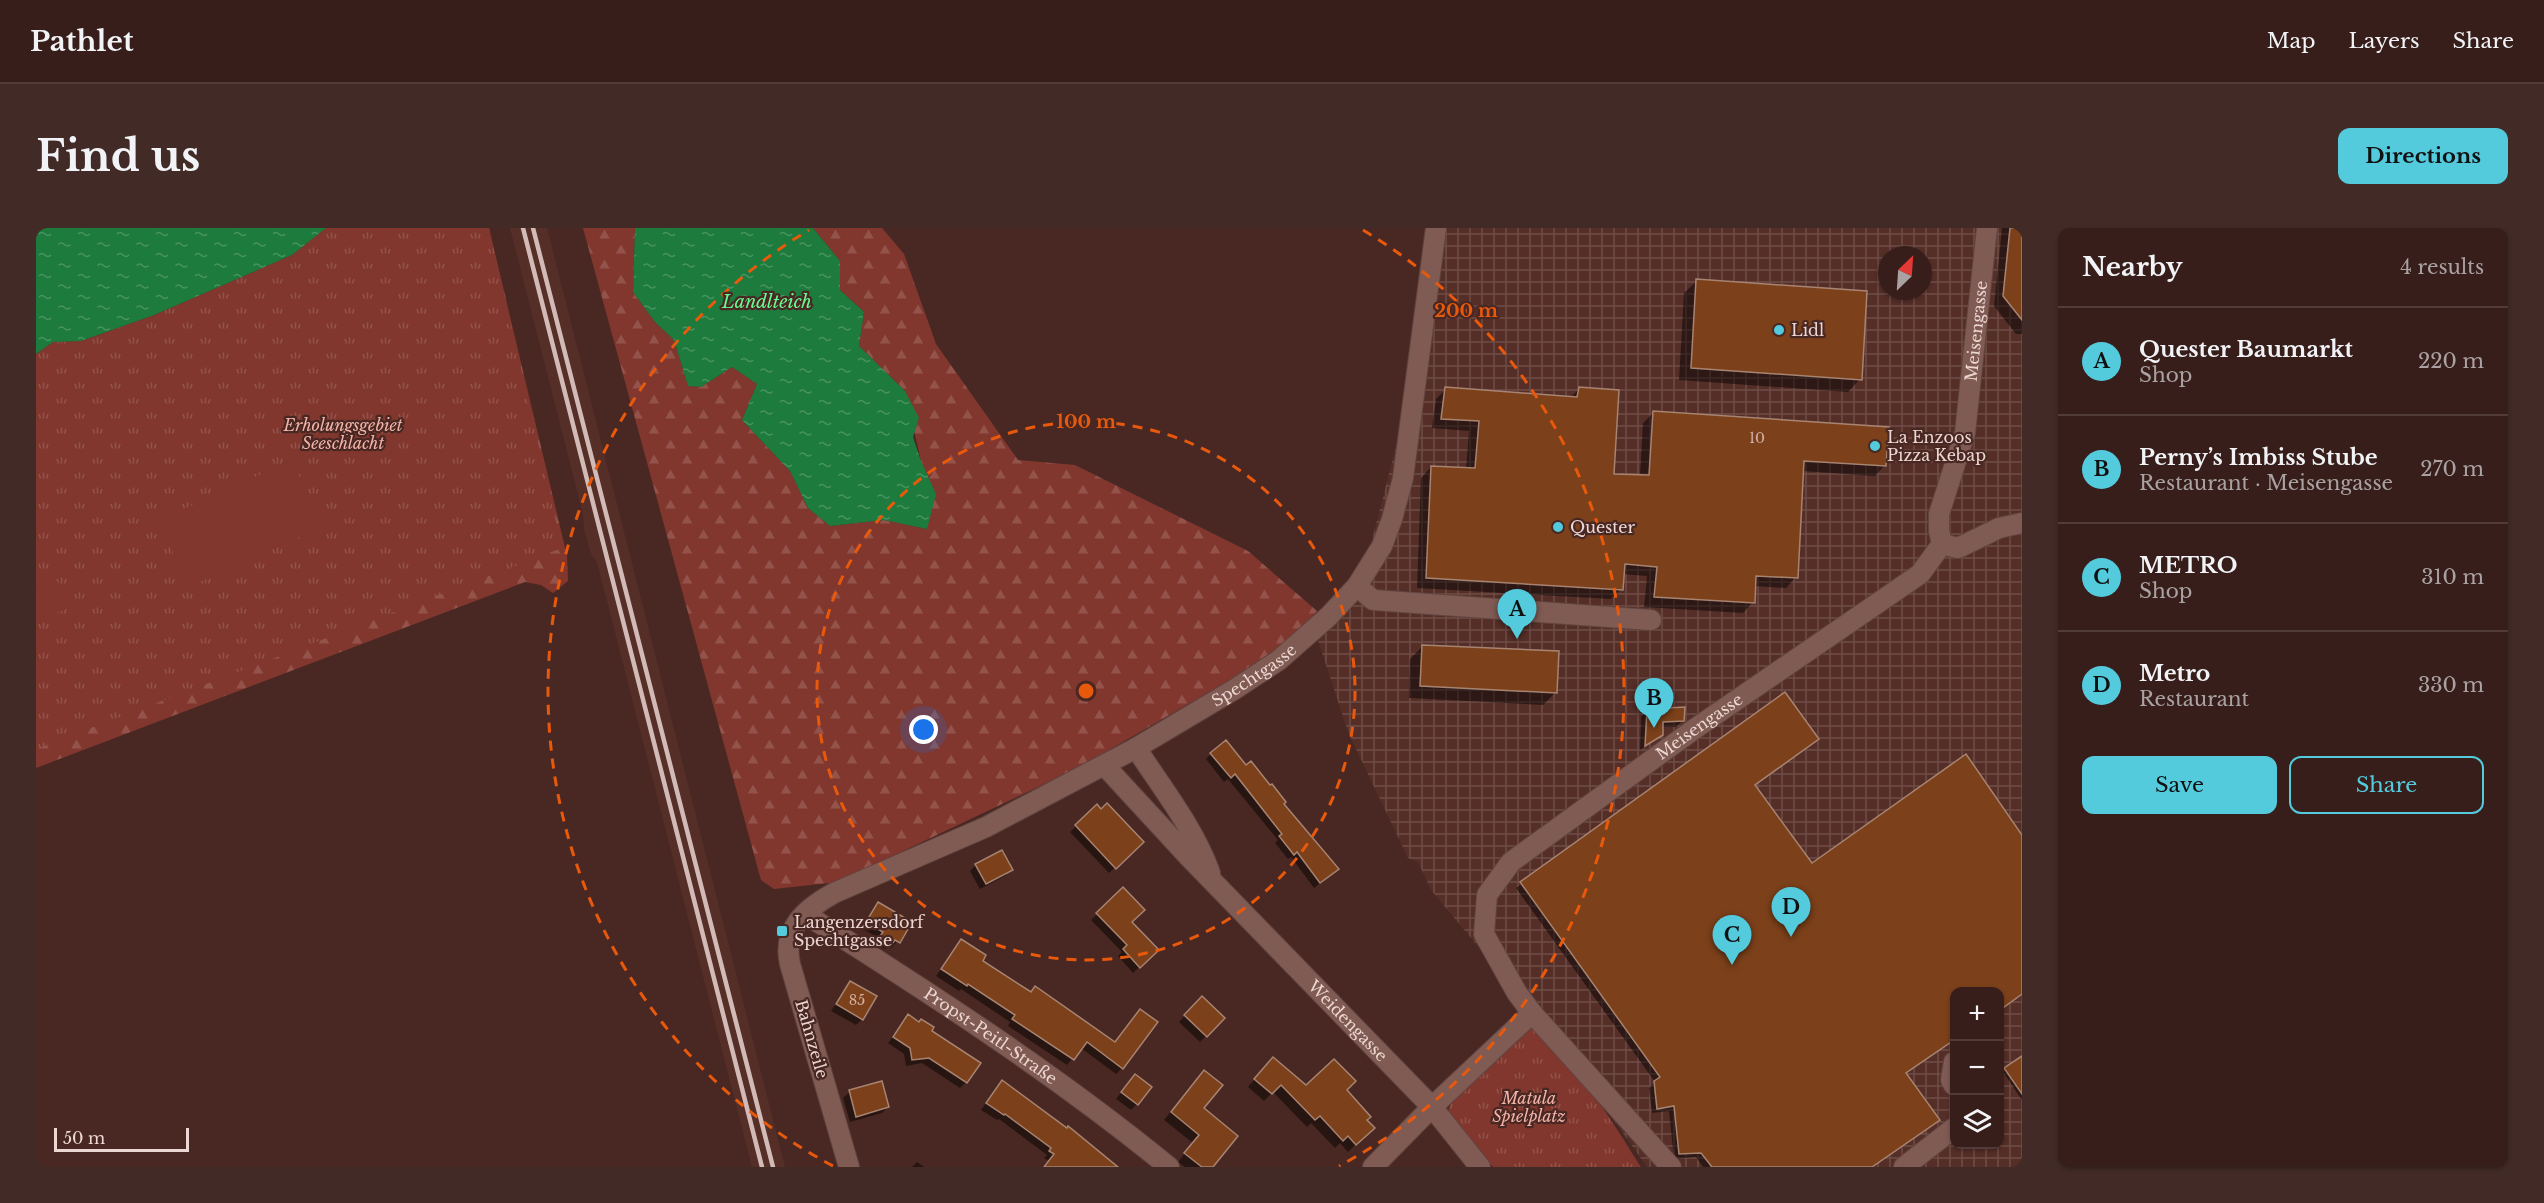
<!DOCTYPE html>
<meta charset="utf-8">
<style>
:root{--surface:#371e1a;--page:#422b27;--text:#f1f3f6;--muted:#aaa2a2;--line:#513c39;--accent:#54cadd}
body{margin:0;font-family:"Libre Baskerville",serif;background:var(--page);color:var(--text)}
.controls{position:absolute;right:18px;bottom:18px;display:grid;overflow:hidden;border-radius:12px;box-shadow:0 2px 4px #0004}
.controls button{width:54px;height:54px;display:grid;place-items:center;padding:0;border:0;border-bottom:2px solid var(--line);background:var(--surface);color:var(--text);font:30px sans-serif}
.compass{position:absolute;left:1842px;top:18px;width:54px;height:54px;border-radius:50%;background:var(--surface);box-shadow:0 2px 4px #0004;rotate:25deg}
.scale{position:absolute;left:18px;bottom:15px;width:135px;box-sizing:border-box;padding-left:6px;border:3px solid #edd7d3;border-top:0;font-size:16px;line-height:21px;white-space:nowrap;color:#edd7d3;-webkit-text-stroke:4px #492823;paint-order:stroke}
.you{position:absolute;left:888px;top:502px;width:21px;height:21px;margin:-15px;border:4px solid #fff;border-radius:50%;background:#1a73e8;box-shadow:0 0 0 9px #1a73e833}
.badge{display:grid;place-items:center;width:39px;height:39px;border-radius:50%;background:var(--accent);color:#111;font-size:20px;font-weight:700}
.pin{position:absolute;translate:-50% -50px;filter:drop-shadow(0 2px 3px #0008)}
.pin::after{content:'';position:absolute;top:32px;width:21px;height:18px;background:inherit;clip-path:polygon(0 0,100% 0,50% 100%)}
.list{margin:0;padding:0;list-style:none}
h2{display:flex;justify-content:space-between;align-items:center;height:78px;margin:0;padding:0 24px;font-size:26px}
h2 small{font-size:20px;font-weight:400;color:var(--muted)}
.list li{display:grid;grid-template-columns:39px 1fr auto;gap:18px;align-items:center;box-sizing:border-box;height:108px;padding:0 24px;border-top:2px solid var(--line)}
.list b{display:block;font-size:22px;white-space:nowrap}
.list p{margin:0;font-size:20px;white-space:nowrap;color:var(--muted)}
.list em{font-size:20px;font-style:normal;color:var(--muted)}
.actions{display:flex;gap:12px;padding:18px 24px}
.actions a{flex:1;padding:14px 0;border:2px solid var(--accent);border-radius:12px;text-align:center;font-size:21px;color:var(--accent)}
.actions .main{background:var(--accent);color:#111}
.icon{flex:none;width:33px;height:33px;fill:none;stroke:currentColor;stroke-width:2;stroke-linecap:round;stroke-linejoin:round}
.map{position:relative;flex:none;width:1986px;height:939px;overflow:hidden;border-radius:12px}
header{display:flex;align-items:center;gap:36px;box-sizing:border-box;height:84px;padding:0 30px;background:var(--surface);border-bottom:2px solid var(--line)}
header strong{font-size:28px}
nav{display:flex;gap:33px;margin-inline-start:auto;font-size:21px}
.intro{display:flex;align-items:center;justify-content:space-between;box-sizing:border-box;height:144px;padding:0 36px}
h1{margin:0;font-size:42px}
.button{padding:15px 27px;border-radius:12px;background:var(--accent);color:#111;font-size:21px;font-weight:700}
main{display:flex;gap:36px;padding:0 36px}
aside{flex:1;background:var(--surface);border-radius:12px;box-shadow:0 2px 4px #0004}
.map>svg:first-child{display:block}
.built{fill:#562e28}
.industrial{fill:url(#industrial-grid);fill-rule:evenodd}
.forest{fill:url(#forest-firs)}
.park{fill:url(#park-tufts)}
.pitch{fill:#81372d}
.water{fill:url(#water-ripples)}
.shadow{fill:#0007}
.building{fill:#7c401a;stroke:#a78472;stroke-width:1.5}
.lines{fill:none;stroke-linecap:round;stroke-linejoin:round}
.minor-casing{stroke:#604440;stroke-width:22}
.minor{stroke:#805b54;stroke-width:20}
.rail{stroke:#d2bab6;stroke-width:4.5}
.ring{fill:none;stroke:#e8590c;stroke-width:3;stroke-dasharray:10 8}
.poi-dot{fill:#54cadd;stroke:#492823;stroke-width:2}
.labels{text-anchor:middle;stroke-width:4.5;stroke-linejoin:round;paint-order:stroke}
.number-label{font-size:14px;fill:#d1b1a5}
.poi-label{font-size:16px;fill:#edd7d3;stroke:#492823;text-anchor:start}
.street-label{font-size:16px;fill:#edd7d3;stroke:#492823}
.park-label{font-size:16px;font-style:italic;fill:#f3b3a8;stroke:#492823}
.water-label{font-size:18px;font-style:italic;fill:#68fa92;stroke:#492823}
.centre{fill:#e8590c;stroke:#492823;stroke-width:3}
.ring-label{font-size:18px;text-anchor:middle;font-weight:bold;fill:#e8590c;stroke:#492823;stroke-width:4.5;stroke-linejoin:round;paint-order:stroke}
</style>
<header>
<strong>Pathlet</strong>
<nav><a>Map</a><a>Layers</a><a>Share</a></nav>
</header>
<div class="intro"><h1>Find us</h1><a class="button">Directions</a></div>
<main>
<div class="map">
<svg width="1986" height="939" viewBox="0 0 1986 939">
<defs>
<pattern id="industrial-grid" width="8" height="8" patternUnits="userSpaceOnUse" patternTransform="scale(1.5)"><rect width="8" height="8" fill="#562e28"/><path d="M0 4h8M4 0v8" fill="none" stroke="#6f4c46"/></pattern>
<pattern id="forest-firs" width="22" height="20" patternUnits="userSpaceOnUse" patternTransform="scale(1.5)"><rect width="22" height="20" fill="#81372d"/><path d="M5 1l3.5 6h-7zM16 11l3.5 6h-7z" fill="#93534b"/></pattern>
<pattern id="park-tufts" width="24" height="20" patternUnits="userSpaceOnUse" patternTransform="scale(1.5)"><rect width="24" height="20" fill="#81372d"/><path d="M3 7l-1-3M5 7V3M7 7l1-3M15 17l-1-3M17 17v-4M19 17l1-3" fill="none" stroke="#93534b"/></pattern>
<pattern id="water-ripples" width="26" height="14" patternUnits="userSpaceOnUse" patternTransform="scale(1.5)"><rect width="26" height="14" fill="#1d7b3d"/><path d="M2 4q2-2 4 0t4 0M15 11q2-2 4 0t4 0" fill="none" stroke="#499361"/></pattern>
</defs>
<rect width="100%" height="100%" fill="#492823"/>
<polygon class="built" points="474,0 511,0 749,939 716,939 561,334 555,326 548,301 547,286"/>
<path class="industrial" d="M1389 0H1986V939H1611L1528 822 1395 662 1382 634 1372 630 1312 504 1276 394 1312 355 1334 320 1366 195ZM1851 27H1887V63H1851ZM1918 764H1964V916H1918Z"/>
<g class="forest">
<polygon points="453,0 531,328 532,353 517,365 505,357 489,354 0,540 0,448"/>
<polygon points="547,0 599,0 597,64 619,94 638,112 652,158 665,159 696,139 721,156 706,192 754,243 772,280 794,298 848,292 891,301 885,233 869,163 823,118 828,84 804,62 804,33 777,0 846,0 868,26 900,116 982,232 1039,237 1212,323 1281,383 1257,410 1199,449 1042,540 802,654 738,661 725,652"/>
</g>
<g class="park">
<polygon points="290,0 453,0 526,320 0,521 0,126 17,114 45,113 118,87 256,27"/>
<path d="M1492 800C1524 806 1586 909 1605 939H1457L1410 887 1418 869Z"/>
</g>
<g class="pitch">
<polygon points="256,232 286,299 154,358 121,293"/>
<polygon points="21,353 35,378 0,396 0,364"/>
</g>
<g class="water">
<polygon points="0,0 290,0 256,27 118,87 45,113 17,114 0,126"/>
<polygon points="599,0 777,0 804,33 804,62 828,84 823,118 869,163 883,190 877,209 885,233 900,266 891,301 848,292 794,298 772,280 754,243 706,192 721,156 696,139 665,159 652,158 638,112 619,94 597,64"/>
</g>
<g class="shadow">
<polygon points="1966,0 1986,0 1986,106 1980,106 1958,78"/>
<polygon points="1661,53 1824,151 1812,164 1643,152 1648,65"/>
<polygon points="1410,161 1534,170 1543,161 1577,247 1604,248 1607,195 1618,184 1849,237 1839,248 1766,243 1760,349 1750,360 1718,358 1717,374 1707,385 1608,379 1611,348 1586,346 1585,361 1575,371 1381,360 1385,250 1395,239 1430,241 1433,203 1396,200 1400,171"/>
<polygon points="1387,418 1520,464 1507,477 1373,470 1374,431"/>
<polygon points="1749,466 1781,511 1718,558 1775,637 1986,610 1986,767 1964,782 1964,764 1918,764 1918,812 1869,846 1902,892 1836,939 1667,939 1660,929 1638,931 1633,883 1616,885 1613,860 1619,854 1480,660"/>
<polygon points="1611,483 1646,493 1640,499 1625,499 1625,506 1604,522 1605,489"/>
<polygon points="1175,526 1210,539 1247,576 1295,647 1278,660 1255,629 1252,631 1239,615 1242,612 1192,551 1188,554 1170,531"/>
<polygon points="1061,578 1106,614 1073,645 1034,604"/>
<polygon points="940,637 975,642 969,648 944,661 934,643"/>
<polygon points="1087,661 1094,694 1121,722 1097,745 1082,728 1086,724 1055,692"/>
<polygon points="843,676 874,695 856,720 852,718 849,721 840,715 842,710 826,700"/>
<polygon points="925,713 945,733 1078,816 1104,783 1086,840 1080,846 1045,820 1031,837 972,798 974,794 925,761 923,763 900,748"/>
<polygon points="815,754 826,791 820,797 795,783"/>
<polygon points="1166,770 1187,790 1164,814 1143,794"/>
<polygon points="872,788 894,803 930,854 924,860 886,835 870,838 868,826 852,815"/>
<polygon points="1986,830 1986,872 1967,844"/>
<polygon points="1230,838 1271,859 1309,862 1336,900 1312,924 1304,915 1299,920 1275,895 1271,899 1237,864 1228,873 1212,859"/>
<polygon points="1161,851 1166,880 1175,939 1149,939 1142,934 1157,915 1128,892"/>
<polygon points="1093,854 1101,876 1095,882 1080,871"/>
<polygon points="961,860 1081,939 1008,939 1013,933 1008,930 1011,927 963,891 961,892 945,882"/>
<polygon points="814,864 852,879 846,885 814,894 807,870"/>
<polygon points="881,934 888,939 876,939"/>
</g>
<g class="building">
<polygon points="1974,0 1986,0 1986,92 1967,68"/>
<polygon points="1660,51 1831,63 1826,152 1655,140"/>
<polygon points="1409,159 1541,169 1543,159 1583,162 1578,246 1613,247 1617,183 1853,199 1850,238 1768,233 1762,350 1720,348 1719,375 1618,369 1621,339 1589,336 1587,362 1390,350 1395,238 1439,240 1443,193 1405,191"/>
<polygon points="1386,417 1523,423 1521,465 1384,458"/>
<polygon points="1749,464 1783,511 1719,557 1776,635 1930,526 1986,607 1986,766 1964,782 1964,764 1918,764 1918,812 1870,845 1904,892 1836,939 1676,939 1665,925 1643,926 1638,878 1621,881 1618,853 1624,849 1484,654"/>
<polygon points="1649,479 1648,493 1627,494 1627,507 1609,518 1611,481"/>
<polygon points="1190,512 1210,537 1215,533 1234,557 1236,556 1250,574 1248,576 1303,641 1284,655 1261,624 1258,627 1243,608 1246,606 1199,546 1195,550 1174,525"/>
<polygon points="1071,575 1108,614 1080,641 1039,597 1061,576 1065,581"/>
<polygon points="966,622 977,642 950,656 939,636"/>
<polygon points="1087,659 1109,682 1096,694 1123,722 1104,740 1087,721 1091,717 1060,685"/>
<polygon points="842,674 876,694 864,715 859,712 856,716 844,708 847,704 830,694"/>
<polygon points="925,711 950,727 947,733 995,764 999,758 1079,814 1104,781 1122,794 1087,841 1051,814 1038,832 976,791 979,787 932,756 931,758 905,741"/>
<polygon points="814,753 841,768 827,792 800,776"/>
<polygon points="1166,768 1189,790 1171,809 1148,787"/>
<polygon points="872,786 883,794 885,791 898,799 896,803 945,835 931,855 893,830 876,832 874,820 857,809"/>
<polygon points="1986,828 1986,866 1968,840"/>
<polygon points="1237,829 1270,857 1298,831 1320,853 1311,862 1335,889 1331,892 1339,900 1320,917 1312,908 1307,913 1284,888 1279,892 1245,857 1236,866 1218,851"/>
<polygon points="1168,842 1187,857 1168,880 1202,908 1177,939 1166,939 1148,925 1163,907 1135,884"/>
<polygon points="1099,846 1116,859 1102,877 1085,864"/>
<polygon points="966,852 1031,900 1032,898 1082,939 1008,939 1018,926 1013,923 1015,920 969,886 968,887 950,875"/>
<polygon points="846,853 853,879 820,889 813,862"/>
</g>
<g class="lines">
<g class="minor-casing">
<g id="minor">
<path id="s1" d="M1906 316 1903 303V286L1929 205 1951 0"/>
<polyline points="1906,316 1922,320 1963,300 1986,295"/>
<polyline points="1321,358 1337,372 1615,392"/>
<path d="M1100 520C1126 560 1158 600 1174 645"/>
<path id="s2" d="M1069 538 1152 628 1396 879 1444 939"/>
<path id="s3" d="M769 686C894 765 1018 845 1133 939"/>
<polyline points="1918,834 1915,852 1918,857"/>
<path id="s4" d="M813 939 754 736C746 701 769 681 798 665L950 599 1100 520 1199 461 1243 432 1293 388 1321 358 1346 318 1356 291 1367 250 1400 0"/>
<polyline points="1337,939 1396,879 1496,785"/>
<path id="s5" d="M1635 939 1496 785 1481 765 1448 706 1451 667 1475 634 1657 502 1884 346 1906 316"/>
<polyline points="1868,939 1918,900"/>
</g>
</g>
<use href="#minor" class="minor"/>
<g class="rail">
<polyline points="487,0 726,939"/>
<polyline points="497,0 737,939"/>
</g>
</g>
<g class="ring">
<circle cx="1050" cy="463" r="269"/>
<path d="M797 938A538 538 0 0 1 773 2M1327 2A538 538 0 0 1 1303 938"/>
</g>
<g class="poi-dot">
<circle cx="1743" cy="102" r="6"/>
<circle cx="1839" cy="218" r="6"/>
<circle cx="1522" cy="299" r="6"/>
<rect x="740" y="697" width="12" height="12" rx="3"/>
</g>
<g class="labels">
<g class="number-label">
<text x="1721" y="215">10</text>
<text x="821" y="777">85</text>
</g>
<g class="poi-label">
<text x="1755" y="108">Lidl</text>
<text x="1851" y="215">La Enzoos<tspan x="1851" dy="18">Pizza Kebap</tspan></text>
<text x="1534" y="305">Quester</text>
<text x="758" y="700">Langenzersdorf<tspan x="758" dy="18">Spechtgasse</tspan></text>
</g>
<g class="street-label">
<text dy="6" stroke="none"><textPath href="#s1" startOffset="218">Meisengasse</textPath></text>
<text dy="6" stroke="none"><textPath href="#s4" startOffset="776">Spechtgasse</textPath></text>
<text dy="6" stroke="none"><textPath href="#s5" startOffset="612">Meisengasse</textPath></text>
<text dy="6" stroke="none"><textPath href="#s2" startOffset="352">Weidengasse</textPath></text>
<text dy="6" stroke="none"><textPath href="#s3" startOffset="222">Propst-Peitl-Straße</textPath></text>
<text transform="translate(776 811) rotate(74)" y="6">Bahnzeile</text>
</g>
<g class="park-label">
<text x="307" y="203">Erholungsgebiet<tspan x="307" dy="18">Seeschlacht</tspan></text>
<text x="1493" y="876">Matula<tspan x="1493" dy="18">Spielplatz</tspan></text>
</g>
<g class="water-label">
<text x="731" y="80">Landlteich</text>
</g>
</g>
<circle cx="1050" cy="463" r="9" class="centre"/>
<g class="ring-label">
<text x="1430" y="89">200 m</text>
<text x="1050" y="200">100 m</text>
</g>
</svg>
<div class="controls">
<button>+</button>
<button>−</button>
<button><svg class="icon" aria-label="layers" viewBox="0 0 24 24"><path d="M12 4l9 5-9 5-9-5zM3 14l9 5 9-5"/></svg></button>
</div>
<svg class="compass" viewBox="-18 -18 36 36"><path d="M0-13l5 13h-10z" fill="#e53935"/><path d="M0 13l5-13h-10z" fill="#aaa2a2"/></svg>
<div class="scale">50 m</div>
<div class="you"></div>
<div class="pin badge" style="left:1481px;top:411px">A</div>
<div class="pin badge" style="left:1618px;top:500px">B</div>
<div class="pin badge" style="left:1696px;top:737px">C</div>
<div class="pin badge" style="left:1755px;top:709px">D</div>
</div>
<aside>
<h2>Nearby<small>4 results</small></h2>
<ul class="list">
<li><span class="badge">A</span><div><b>Quester Baumarkt</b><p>Shop</p></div><em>220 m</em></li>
<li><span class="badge">B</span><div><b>Perny’s Imbiss Stube</b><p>Restaurant · Meisengasse</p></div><em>270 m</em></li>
<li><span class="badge">C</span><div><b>METRO</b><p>Shop</p></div><em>310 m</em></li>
<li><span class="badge">D</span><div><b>Metro</b><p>Restaurant</p></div><em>330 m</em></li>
</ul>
<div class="actions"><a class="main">Save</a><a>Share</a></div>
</aside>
</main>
